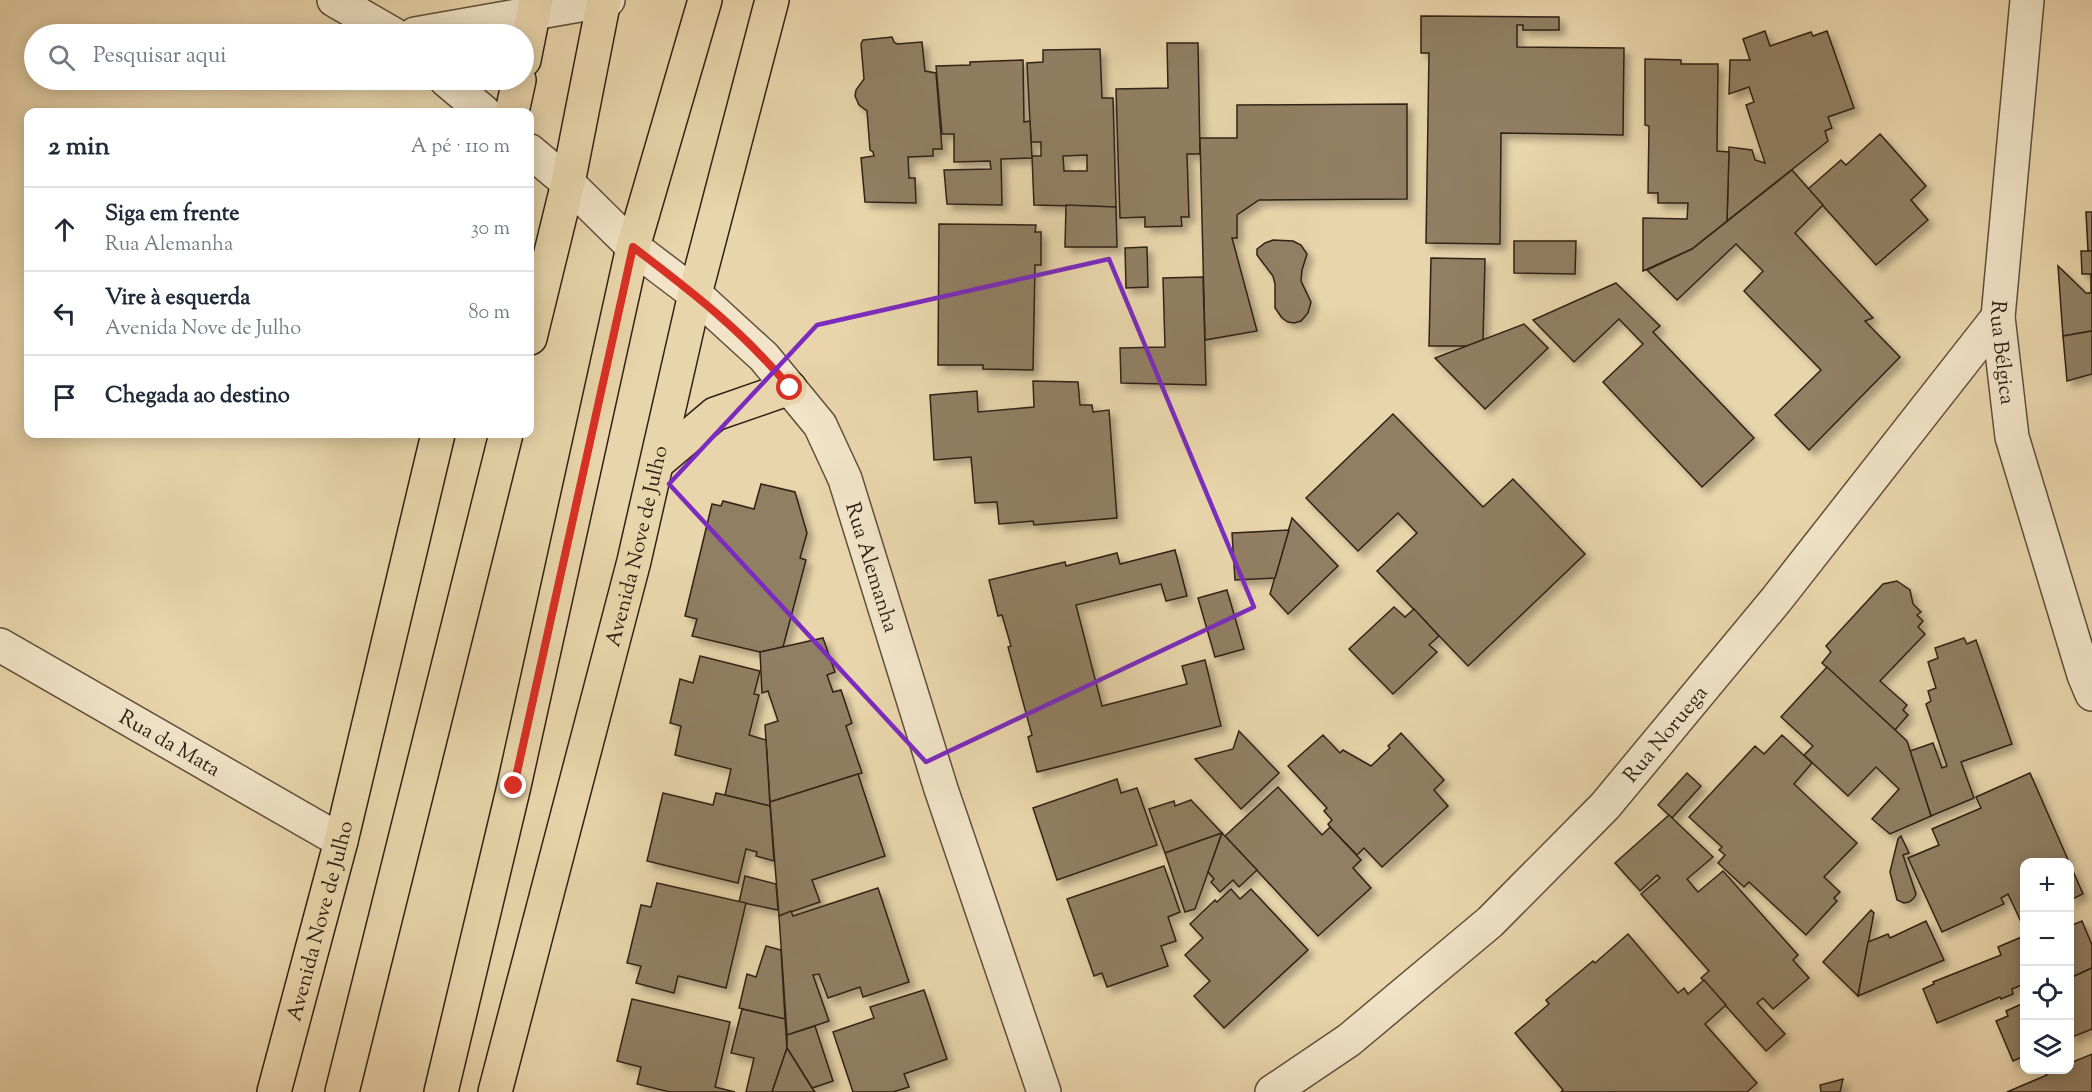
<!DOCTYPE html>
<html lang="pt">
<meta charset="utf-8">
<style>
:root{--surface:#fff;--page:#f6f6f7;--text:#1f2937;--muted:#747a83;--line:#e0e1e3}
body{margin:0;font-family:"Sorts Mill Goudy",serif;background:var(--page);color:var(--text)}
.controls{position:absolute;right:18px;bottom:18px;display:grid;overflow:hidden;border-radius:12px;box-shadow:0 3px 15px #0003}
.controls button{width:54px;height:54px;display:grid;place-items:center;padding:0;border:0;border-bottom:2px solid var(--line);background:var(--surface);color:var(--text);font:30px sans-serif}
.stop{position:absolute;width:18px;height:18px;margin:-14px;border:4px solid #d93025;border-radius:50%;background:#fff}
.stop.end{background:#d93025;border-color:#fff;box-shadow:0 2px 6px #0008}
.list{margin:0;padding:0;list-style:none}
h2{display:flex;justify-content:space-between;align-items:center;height:78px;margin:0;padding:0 24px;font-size:26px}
h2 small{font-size:20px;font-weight:400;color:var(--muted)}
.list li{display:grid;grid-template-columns:39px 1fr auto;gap:18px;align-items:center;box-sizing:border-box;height:84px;padding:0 24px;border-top:2px solid var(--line)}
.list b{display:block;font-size:22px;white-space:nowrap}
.list p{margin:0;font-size:20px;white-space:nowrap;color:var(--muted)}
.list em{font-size:20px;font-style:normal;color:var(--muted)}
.icon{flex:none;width:33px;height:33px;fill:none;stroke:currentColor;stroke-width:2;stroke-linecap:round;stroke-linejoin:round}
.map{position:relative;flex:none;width:2092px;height:1092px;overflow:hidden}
.search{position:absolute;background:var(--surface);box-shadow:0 3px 15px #0003;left:24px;top:24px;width:510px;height:66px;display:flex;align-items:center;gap:15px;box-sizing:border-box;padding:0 21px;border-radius:33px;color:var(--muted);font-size:22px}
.panel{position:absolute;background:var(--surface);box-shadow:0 3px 15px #0003;left:24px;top:108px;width:510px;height:330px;border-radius:12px}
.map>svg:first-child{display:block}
.building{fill:#917f63;stroke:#312116;stroke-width:1.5;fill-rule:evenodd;filter:url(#shadow)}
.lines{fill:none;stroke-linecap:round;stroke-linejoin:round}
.minor-casing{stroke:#5f4e3b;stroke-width:36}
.primary-casing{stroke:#312116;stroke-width:36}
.minor{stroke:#f1e4c8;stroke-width:33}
.primary{stroke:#e9d5ab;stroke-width:33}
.route{stroke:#d93025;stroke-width:8}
.marked{fill:none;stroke:#7b2cbf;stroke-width:4.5;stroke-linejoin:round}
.labels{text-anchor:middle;stroke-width:4.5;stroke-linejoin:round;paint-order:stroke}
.street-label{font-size:21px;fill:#312116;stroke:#f1e4c8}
</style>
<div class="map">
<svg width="2092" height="1092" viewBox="0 0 2092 1092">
<defs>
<filter id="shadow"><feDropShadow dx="5.5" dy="5.5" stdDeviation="3" flood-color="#0004"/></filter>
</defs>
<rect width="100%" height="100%" fill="#e9d5ab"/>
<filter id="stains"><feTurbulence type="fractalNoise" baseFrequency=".00333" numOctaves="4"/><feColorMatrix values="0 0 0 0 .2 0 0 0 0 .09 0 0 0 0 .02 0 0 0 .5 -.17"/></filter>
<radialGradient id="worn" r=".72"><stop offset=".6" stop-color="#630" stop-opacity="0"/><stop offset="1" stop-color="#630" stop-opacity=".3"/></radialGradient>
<g class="building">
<polygon points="1421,16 1559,17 1559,30 1523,30 1523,25 1517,25 1517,47 1624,48 1623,135 1501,133 1500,244 1426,243 1429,53 1421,53"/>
<polygon points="1765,31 1770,46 1811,32 1813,36 1827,31 1854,108 1828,117 1832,128 1825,131 1828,141 1727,221 1729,147 1752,150 1755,160 1765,163 1746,105 1754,102 1749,87 1729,94 1730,60 1750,60 1743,39"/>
<polygon points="892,37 894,42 897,44 922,42 925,71 936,73 942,149 933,149 933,156 908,157 909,178 915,178 916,203 865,202 861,158 874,156 873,152 870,150 867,111 859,105 855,96 856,90 864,79 861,44 863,40"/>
<polygon points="1167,43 1198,43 1200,154 1187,154 1189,217 1181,217 1182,226 1145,227 1145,217 1120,218 1116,89 1168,88"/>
<path d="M1100 49 1102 98H1113L1116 207 1034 205 1032 156H1041V142H1031L1027 63 1043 62V50ZM1087 155V171H1064L1063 156Z"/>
<polygon points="1645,59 1681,60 1681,64 1718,64 1717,151 1729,152 1727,221 1692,249 1643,271 1643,218 1687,219 1688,203 1658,203 1658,193 1648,193 1649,126 1645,125"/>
<polygon points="1023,60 1024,122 1030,121 1032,158 1001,159 1002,205 947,204 944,170 991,169 990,161 954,162 954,134 942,134 936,66 970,65 970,62"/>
<polygon points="1407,104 1407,199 1259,200 1237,215 1237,238 1232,238 1257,331 1205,340 1200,138 1237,138 1237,105"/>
<polygon points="1880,134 1926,186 1911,200 1928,220 1876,265 1808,189 1841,160 1846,165"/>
<polygon points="1792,170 1823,205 1795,233 1873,318 1865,321 1900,357 1809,450 1775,415 1821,370 1744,291 1763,271 1736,244 1677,300 1647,270 1692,249"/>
<polygon points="1066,205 1116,207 1117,247 1065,247"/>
<polygon points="2086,212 2092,212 2092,251 2088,251"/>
<polygon points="939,224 1036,225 1035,232 1041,232 1041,265 1035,265 1033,370 983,369 983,365 938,365"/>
<polygon points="1273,240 1293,241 1301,245 1307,254 1302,270 1301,281 1311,302 1308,313 1301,321 1294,323 1288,322 1282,318 1275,308 1275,284 1273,276 1257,255 1257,249 1265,243"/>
<polygon points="1514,241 1576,241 1575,274 1514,273"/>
<polygon points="1147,247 1148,287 1126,288 1125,248"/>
<polygon points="2081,251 2092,251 2092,331 2063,336 2058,266 2086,293 2091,293 2091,274 2082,274"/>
<polygon points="1431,258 1485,259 1483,340 1467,346 1429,346"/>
<polygon points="1203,277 1206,385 1121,383 1120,348 1165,347 1163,278"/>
<polygon points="1616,283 1660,326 1653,332 1754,438 1702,487 1603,382 1643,344 1619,319 1574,362 1533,320"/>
<polygon points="1524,324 1548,348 1485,409 1435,358"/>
<polygon points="2092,331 2092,374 2067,381 2063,336"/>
<polygon points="1033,381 1078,382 1080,405 1092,405 1093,412 1109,410 1117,518 1034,525 1033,521 999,524 997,502 975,503 971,457 934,460 930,395 977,391 978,412 1034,407"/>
<polygon points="1393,414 1483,507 1513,479 1585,554 1468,666 1377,571 1417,533 1398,513 1358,551 1306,498"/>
<polygon points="761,484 795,492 807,533 800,558 806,560 783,647 760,652 692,636 697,619 685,616 712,504 721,506 723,501 754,509"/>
<polygon points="1292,518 1338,566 1288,614 1270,594"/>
<polygon points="1289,530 1275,578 1235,580 1232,533"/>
<polygon points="1175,550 1187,596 1166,601 1161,584 1076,605 1102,706 1187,684 1182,666 1205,660 1221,726 1037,772 1028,737 1032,735 1008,647 1011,646 1002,615 998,616 989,580 1065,562 1066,566 1117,553 1120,564"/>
<polygon points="1897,581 1910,590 1913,604 1921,612 1917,615 1923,621 1918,627 1925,634 1880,681 1907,705 1903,710 1908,715 1895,730 1822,663 1831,652 1826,646 1883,584"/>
<polygon points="1227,590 1244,649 1215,657 1198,598"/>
<polygon points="1394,607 1405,617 1414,609 1439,636 1429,645 1437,652 1393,694 1349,649"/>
<polygon points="823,638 835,672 827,675 833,692 841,690 852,723 846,726 862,773 770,802 765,725 778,721 768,691 762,693 760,652"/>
<polygon points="1964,638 1967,644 1976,640 2012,744 1961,762 1974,798 1931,816 1910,751 1933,743 1942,768 1947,766 1926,704 1931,701 1928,691 1936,688 1928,662 1938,658 1935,648"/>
<polygon points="700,656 760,671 754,694 759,695 749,735 766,740 770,806 725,795 731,769 675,755 681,726 670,723 680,679 693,683"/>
<polygon points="1827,667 1907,741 1931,816 1890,834 1872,819 1899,789 1876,767 1848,796 1804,755 1813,746 1781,717"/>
<polygon points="1239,731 1279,773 1241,809 1195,759 1233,749"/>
<polygon points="1401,733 1444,780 1434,790 1448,806 1382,867 1364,848 1357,855 1330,827 1328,824 1332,820 1324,811 1327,808 1288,766 1323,735 1340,753 1343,750 1371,766 1390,748 1388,746"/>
<polygon points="1782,735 1812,763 1794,784 1857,843 1824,877 1840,892 1834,898 1837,901 1806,935 1749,882 1744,887 1718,863 1725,855 1719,850 1722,847 1689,817 1755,746 1764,754"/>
<polygon points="1687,773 1701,786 1672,818 1658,805"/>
<polygon points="2030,773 2069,862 2024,862 2024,925 2023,926 2008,894 2001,898 2004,904 1942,932 1908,858 1939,845 1932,829 1981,808 1976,797"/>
<polygon points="858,774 885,856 812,880 820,902 779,916 770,802"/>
<polygon points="1117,779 1121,793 1137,788 1157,845 1057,880 1033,808"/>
<polygon points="1278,787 1322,835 1330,827 1361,860 1353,868 1371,888 1318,936 1225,836"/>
<polygon points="663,793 713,805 716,793 770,806 774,861 756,856 757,852 746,849 738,883 647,861"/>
<polygon points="1191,800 1222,833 1165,853 1149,809 1174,801 1175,806"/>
<polygon points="1669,815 1713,857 1687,879 1698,892 1723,871 1798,955 1793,960 1809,978 1773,1009 1763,998 1757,1003 1785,1034 1766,1051 1701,978 1709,971 1641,894 1660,878 1657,875 1640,891 1615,863"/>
<polygon points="1222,833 1195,909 1185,912 1165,853"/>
<polygon points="1222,833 1257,870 1239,887 1233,880 1220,892 1211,882 1214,879 1208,872"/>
<polygon points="1901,836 1909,853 1903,855 1916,894 1914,898 1909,902 1904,903 1897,900 1890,872 1898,839"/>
<polygon points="2070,864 2083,894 2070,900"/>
<polygon points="1164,866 1180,912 1168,917 1176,941 1161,946 1168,966 1107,987 1102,973 1094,976 1067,899"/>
<polygon points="745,876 776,884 778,910 739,902"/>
<polygon points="657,883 746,903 726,988 678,976 674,993 636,983 641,966 627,963 641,905 651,907"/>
<polygon points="878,888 909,982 863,997 860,987 828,998 819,974 813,975 829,1021 787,1035 779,916 791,911 793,916"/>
<polygon points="1231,889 1240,899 1251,889 1308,950 1224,1028 1194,996 1210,981 1185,955 1203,938 1190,924 1215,900 1217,902"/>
<polygon points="1871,910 1874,913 1858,996 1823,962"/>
<polygon points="1926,921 1944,960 1858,996 1868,942 1888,934 1890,938"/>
<polygon points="2082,921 2092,945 2092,968 2070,978 2070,926"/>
<polygon points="1628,934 1678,993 1684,988 1688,994 1704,980 1726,1005 1705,1024 1757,1083 1747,1092 1561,1092 1563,1090 1515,1033 1549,1004 1546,1000 1593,961 1595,963"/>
<polygon points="2024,936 2024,984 2012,989 2013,994 2001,999 2000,997 1937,1023 1923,989 1934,984 1933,982 2001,955 1998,947"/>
<polygon points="766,946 781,950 785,1019 739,1008 747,974 756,977"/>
<polygon points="2092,968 2092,1029 2070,1038 2070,978"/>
<polygon points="924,990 947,1059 904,1074 909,1087 893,1092 853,1092 833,1032 874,1018 870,1007"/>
<polygon points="632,999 730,1022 715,1087 735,1092 670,1092 637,1084 641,1067 617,1061"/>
<polygon points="2024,1003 2024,1056 2013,1061 1996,1021 2008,1016 2006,1011"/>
<polygon points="742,1009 785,1019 787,1048 772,1092 746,1092 754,1058 731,1053"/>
<polygon points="815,1026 833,1081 812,1088 787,1048 787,1035"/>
<polygon points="787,1048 812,1088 815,1092 772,1092"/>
<polygon points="2092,1054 2092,1092 2007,1092 2047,1075 2044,1072 2052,1070 2070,1070 2070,1063"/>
<polygon points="1843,1079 1840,1092 1821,1092 1820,1085"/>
</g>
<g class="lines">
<g class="minor-casing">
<g id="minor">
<polyline points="334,0 393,34"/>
<path id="s1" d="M2027 0 1998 317 2012 437 2084 675 2092 694"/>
<polyline points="415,34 608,0"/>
<polyline points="446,80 484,112"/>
<path id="s2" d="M530 151 568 183 633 247 695 294 764 357 820 425 845 479 941 789 1044 1092"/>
<path id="s3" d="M0 645 341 841"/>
<path id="s4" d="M1272 1092 1349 1040 1490 922 1605 806 1776 600 1998 317"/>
</g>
</g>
<g class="primary-casing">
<g id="primary">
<polyline points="524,60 536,0"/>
<polyline points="512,112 519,80"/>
<polyline points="530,338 568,183 604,0"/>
<polyline points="657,463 715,414 790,388"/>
<path id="s5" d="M274 1092 341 841 438 434"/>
<polyline points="342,1092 506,434"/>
<polyline points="441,1092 514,786 633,247 705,0"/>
<path id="s6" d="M495 1092 634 561 695 294 772 0"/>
</g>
</g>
<use href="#minor" class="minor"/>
<use href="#primary" class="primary"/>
</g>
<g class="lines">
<path class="route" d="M514 786 633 247C691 291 743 331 790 388"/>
</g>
<path class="marked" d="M1109 259 1254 607 926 762 669 484 817 325Z"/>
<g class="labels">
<g class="street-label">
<text dy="7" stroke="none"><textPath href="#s1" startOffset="354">Rua Bélgica</textPath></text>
<text dy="7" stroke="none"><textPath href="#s6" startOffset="564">Avenida Nove de Julho</textPath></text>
<text dy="7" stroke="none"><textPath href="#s2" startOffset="552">Rua Alemanha</textPath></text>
<text dy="7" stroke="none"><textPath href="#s4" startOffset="534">Rua Noruega</textPath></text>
<text dy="7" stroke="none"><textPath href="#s3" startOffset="196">Rua da Mata</textPath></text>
<text dy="7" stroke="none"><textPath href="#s5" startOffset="177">Avenida Nove de Julho</textPath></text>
</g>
</g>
<rect width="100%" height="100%" filter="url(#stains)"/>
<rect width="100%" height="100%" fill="url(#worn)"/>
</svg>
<div class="controls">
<button>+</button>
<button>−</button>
<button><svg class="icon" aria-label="locate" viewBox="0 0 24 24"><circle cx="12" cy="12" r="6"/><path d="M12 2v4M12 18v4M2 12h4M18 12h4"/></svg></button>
<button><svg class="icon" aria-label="layers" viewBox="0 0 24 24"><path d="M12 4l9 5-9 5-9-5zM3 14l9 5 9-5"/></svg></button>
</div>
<div class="stop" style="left:790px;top:388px"></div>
<div class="stop end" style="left:514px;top:786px"></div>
<div class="search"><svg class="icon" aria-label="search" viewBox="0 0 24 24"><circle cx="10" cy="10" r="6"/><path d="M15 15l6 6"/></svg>Pesquisar aqui</div>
<section class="panel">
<h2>2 min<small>A pé · 110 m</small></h2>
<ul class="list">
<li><svg class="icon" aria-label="ahead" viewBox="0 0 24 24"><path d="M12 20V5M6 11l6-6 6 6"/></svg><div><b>Siga em frente</b><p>Rua Alemanha</p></div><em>30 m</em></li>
<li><svg class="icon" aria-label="left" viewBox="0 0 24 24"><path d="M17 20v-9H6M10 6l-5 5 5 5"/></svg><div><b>Vire à esquerda</b><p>Avenida Nove de Julho</p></div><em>80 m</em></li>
<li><svg class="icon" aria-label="arrive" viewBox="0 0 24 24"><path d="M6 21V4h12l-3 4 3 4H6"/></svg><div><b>Chegada ao destino</b></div></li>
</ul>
</section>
</div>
